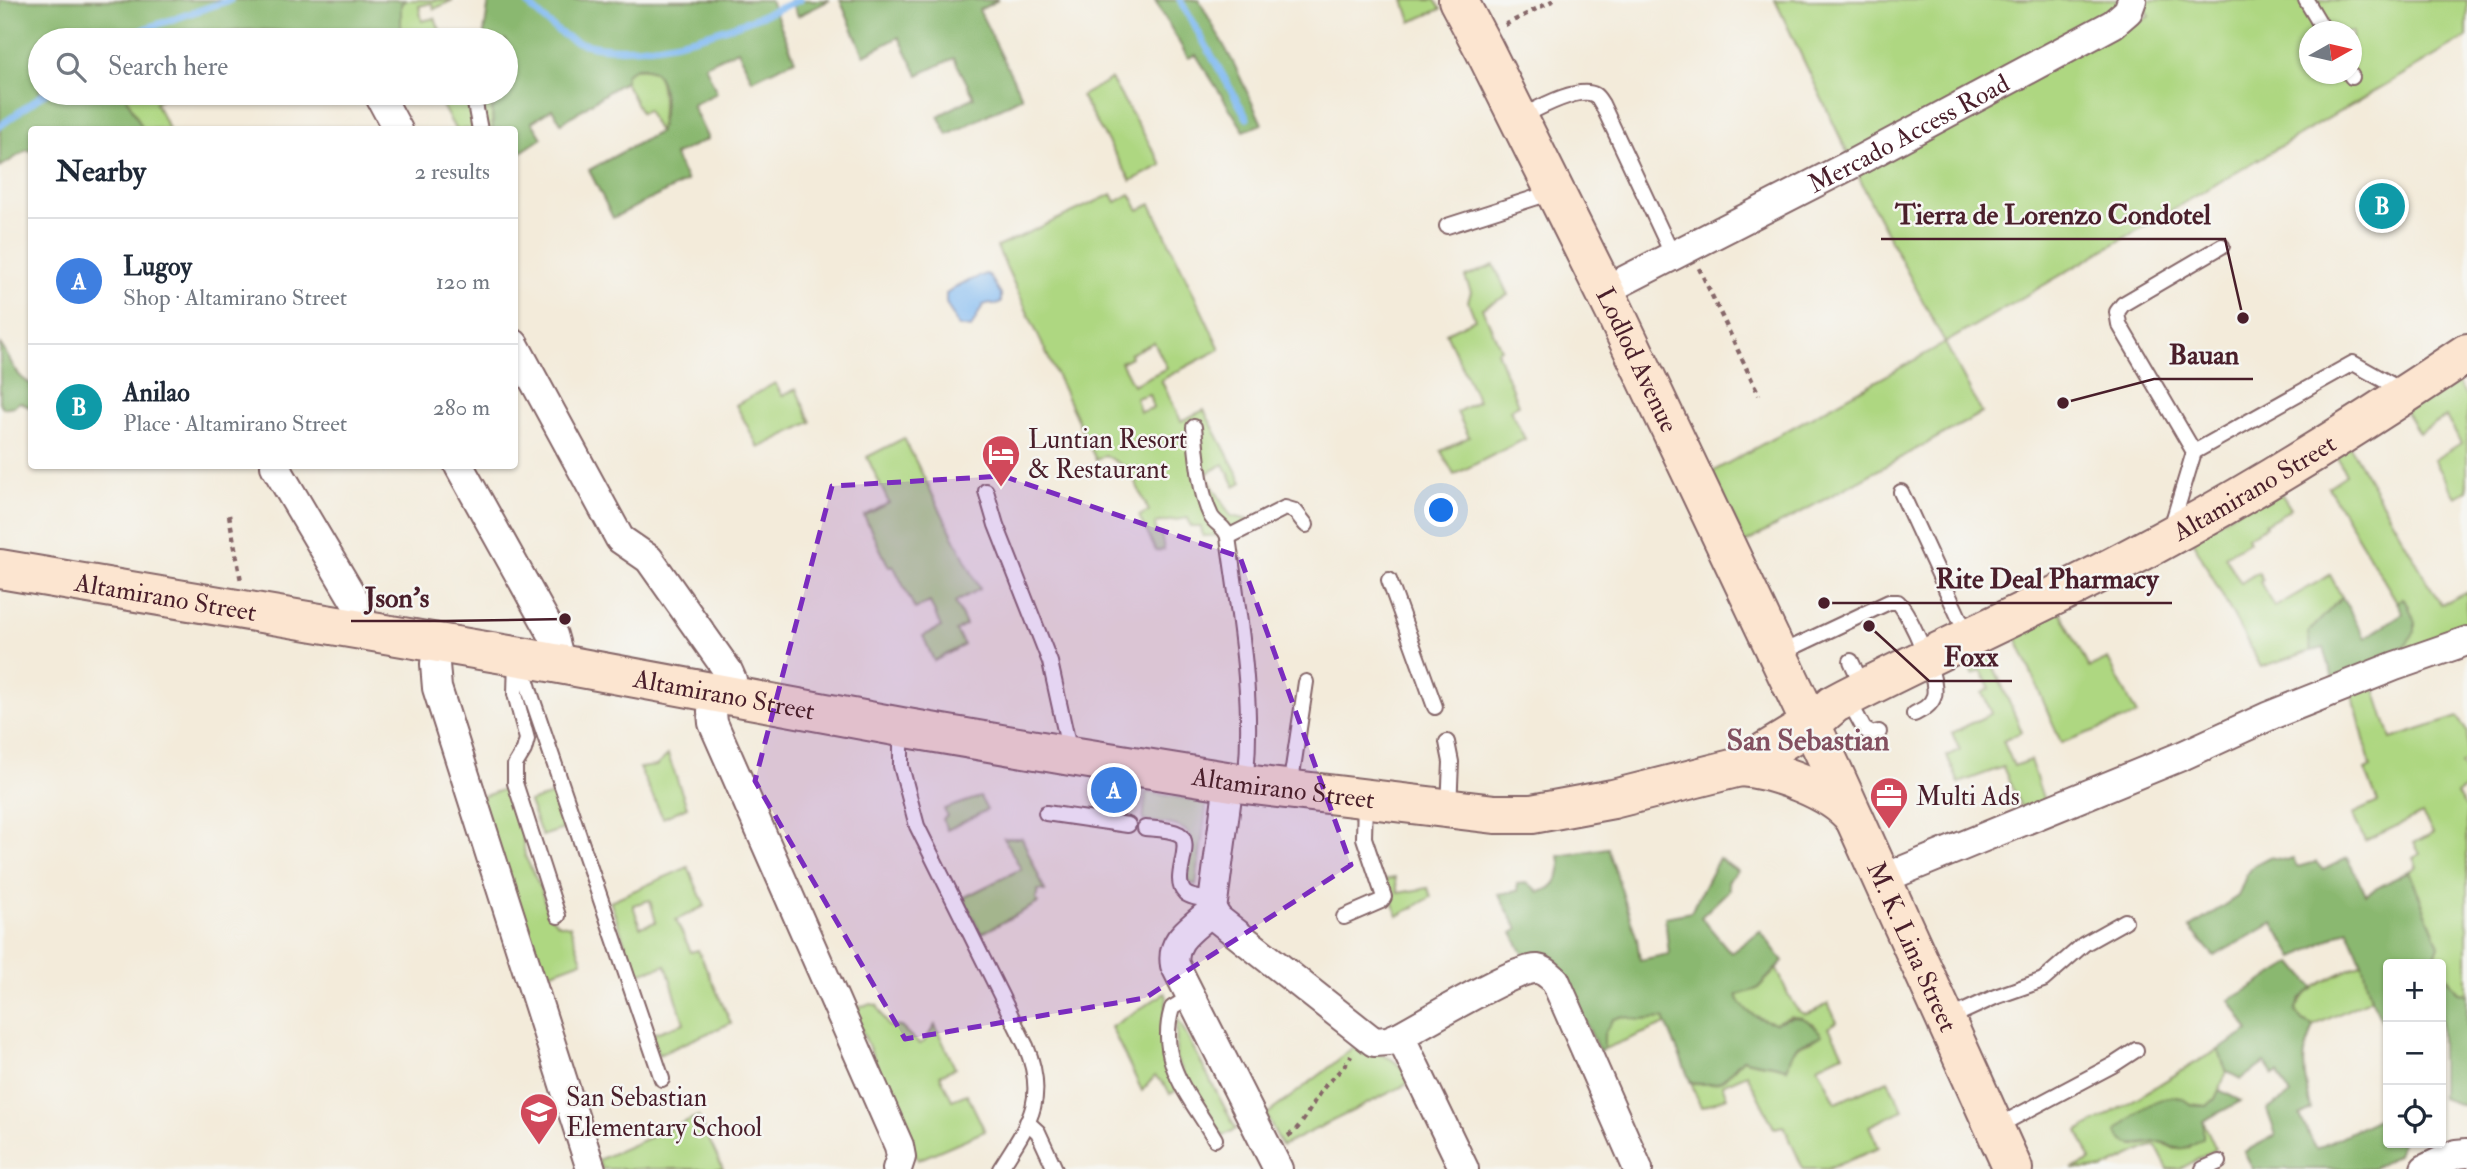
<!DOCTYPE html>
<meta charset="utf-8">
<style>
:root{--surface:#fff;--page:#f6f6f7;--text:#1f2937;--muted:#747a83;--line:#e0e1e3;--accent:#0f766e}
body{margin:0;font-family:"IM FELL Double Pica",serif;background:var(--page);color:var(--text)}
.controls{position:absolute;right:21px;bottom:21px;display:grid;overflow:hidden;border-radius:7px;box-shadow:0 2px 5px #0004}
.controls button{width:63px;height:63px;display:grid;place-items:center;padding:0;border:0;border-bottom:2px solid var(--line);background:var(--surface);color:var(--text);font:35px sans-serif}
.compass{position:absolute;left:2299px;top:21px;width:63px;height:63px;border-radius:50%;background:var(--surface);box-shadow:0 2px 5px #0004;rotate:82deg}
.you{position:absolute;left:1442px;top:511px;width:24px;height:24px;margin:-18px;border:5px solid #fff;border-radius:50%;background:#1a73e8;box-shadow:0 0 0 10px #1a73e833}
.badge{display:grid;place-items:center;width:46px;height:46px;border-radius:50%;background:var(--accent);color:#fff;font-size:23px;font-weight:700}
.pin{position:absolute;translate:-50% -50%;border:4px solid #fff;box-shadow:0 2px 7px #0006}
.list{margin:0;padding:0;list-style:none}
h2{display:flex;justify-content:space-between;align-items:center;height:91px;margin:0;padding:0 28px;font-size:30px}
h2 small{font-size:23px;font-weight:400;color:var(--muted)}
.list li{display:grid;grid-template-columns:46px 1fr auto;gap:21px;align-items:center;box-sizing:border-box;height:126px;padding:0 28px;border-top:2px solid var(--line)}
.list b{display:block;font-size:26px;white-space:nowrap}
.list p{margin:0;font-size:23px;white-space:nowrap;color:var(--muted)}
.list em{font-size:23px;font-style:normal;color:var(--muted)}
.icon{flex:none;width:38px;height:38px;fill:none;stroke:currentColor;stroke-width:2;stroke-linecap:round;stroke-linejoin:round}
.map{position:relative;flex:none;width:2467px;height:1169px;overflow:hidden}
.search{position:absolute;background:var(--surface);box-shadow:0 2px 5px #0004;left:28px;top:28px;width:490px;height:77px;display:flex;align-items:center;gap:18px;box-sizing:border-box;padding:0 24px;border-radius:38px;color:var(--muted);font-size:26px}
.panel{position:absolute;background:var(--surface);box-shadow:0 2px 5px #0004;left:28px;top:126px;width:490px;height:343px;border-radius:7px}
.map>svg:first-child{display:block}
.green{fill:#aed781;stroke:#7c7b56;stroke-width:2;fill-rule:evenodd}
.forest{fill:#8ab86f;stroke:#6a6c4d;stroke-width:2}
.water{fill:#81baf2;stroke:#666c8e;stroke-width:2}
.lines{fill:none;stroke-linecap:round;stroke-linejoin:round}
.stream{stroke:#81baf2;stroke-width:7}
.lane-casing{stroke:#856668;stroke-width:18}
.street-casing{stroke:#856668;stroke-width:32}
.secondary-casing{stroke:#856668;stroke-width:42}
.path{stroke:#856668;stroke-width:4.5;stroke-dasharray:5 5;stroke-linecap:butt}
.lane{stroke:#fff;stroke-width:14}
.street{stroke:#fff;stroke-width:28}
.secondary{stroke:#fce5d0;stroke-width:38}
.marked{fill:#7b2cbf;fill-opacity:0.2;stroke:#7b2cbf;stroke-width:5;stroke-dasharray:14 9;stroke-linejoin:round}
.labels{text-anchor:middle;stroke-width:5;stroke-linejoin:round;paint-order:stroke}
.street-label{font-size:26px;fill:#4a1f2b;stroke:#f6f6f2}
.poi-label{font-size:26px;fill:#4a1f2b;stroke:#f6f6f2;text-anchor:start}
.quarter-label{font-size:30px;font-weight:bold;fill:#835060;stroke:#f6f6f2}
.leader{fill:none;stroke:#4a1f2b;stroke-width:2.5}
.callout-dot{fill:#4a1f2b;stroke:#f6f6f2;stroke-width:2.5}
.callout-label{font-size:28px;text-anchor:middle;font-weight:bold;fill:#4a1f2b;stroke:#f6f6f2;stroke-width:5;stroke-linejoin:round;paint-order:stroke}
</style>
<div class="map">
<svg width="2467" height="1169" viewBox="0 0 2467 1169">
<rect width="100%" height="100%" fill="#f6f6f2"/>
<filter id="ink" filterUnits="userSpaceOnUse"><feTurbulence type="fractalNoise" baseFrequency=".0143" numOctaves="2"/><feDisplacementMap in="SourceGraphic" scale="14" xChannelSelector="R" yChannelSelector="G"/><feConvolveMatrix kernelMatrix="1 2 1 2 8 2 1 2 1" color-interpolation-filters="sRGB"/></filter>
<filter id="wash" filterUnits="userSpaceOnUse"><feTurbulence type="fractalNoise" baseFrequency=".00686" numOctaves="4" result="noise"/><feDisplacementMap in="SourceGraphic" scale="28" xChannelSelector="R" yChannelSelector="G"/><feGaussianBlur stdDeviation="1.57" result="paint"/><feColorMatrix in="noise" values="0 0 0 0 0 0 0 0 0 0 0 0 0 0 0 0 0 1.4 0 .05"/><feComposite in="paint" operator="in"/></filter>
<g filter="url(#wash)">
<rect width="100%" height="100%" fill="#f3ebda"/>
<g class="green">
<polygon points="406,0 453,0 434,9 432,3 419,6 422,21 435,18 444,40 401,40 401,4"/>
<polygon points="1404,0 1435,0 1441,9 1411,22"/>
<path d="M1775 0H2122L2135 24 2150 16 2141 0H2467V37L1945 343 1982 413 1745 543 1712 472 1945 343 1874 209ZM2310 32H2352V74H2310Z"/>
<polygon points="367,29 387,40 340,40"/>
<polygon points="248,30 269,30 289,33 276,40 205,40 213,37"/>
<path d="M632 69C660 65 662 80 662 104 662 113 662 122 659 132L647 110 641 113 625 82 626 74Z"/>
<polygon points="1111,79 1162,165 1131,181 1081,96"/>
<polygon points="124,93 173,93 155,102 169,129 143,129"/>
<polygon points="435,93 466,93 474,129 455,129"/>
<polygon points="480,93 499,93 492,110 493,129 485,129"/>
<path d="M1112 194 1116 202 1130 194 1139 210 1151 204 1220 349 1161 380 1181 421 1204 410 1242 482 1235 486 1224 464 1205 474 1231 516 1249 520 1238 535 1203 536 1201 527H1191L1188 518 1155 523 1156 534H1161L1164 550 1156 551 1139 516 1149 511 1128 467H1125L1105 455 1096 460 997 247ZM1154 342 1167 368 1133 385 1121 362 1131 357 1130 354ZM1149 394 1153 408 1140 412 1136 398Z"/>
<polygon points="1494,265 1508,295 1482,308 1501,349 1497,351 1518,405 1510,410 1525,439 1454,475 1441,451 1469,437 1457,412 1478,401 1446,333 1475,319 1468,301 1471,292 1465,277"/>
<polygon points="2455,379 2467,397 2467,491 2456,497 2434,460 2461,443 2446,417 2419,433 2405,410"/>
<polygon points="775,383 782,396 796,389 811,422 759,448 736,405"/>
<polygon points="904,438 980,589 955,602 966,625 956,631 964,645 934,661 923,636 941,627 930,602 915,609 893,565 889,567 864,516 889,503 867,457"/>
<path d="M2349 445 2441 605 2467 592V631L2396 657C2406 642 2420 613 2403 598L2397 602 2328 487 2346 475 2335 453Z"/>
<polygon points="2277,487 2291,509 2265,524 2266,526 2247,537 2249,541 2225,556 2241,583 2258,572 2263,580 2260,582 2275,607 2330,575 2342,597 2308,633 2311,651 2261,667 2191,538"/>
<polygon points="2059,609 2089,668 2108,659 2137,715 2061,743 2013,630"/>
<polygon points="1984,644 2022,732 2003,741 2014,766 2030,760 2045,804 2023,812 2003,767 1959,783 1947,756 1960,750 1952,733 1992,713 1982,693 1990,688 1981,671 1973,675 1963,653"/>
<polygon points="2373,683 2391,739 2458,717 2467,732 2467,760 2461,764 2467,774 2467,787 2457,794 2467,809 2467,994 2458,993 2441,968 2441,964 2433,962 2439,945 2409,871 2417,867 2413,858 2420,854 2414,843 2433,833 2422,814 2365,841 2352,814 2378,802 2365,770 2371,767 2352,692"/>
<polygon points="668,755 687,807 663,818 639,768 656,766"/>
<polygon points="507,788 510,788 519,813 525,856 541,889 548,914 557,923 570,926 582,961 539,977 481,797"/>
<path d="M1146 792 1205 802 1206 809 1196 885 1186 881 1190 835C1180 822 1159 823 1143 821Z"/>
<polygon points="559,793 570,827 542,836 529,802"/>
<polygon points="980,797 987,810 947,830 943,819 947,816 944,809"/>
<polygon points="1004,838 1022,838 1045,891 1038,890 1036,899 1038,903 981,934 963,898 1021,869"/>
<path d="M688 867 705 906 676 920 691 952 698 950 731 1023 658 1055 652 1034 684 1023 666 965 636 975 610 901ZM650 900 656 922 640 927 633 905Z"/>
<polygon points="1395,878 1398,893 1428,888 1431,897 1398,916 1383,880"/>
<path d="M2362 963 2371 999 2313 1026 2302 1021 2295 1011C2304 985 2339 975 2362 963Z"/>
<path d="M1777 969C1782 979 1792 1009 1802 1013 1810 1016 1822 1007 1828 1003L1837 1022 1829 1027 1843 1054 1818 1066 1836 1103 1888 1080 1903 1110 1869 1126 1879 1148 1828 1169H1803L1784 1126 1774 1128 1747 1074 1722 1085 1727 1097 1701 1108 1691 1083C1724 1087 1722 1080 1743 1059 1758 1065 1772 1063 1787 1069 1789 1065 1789 1060 1790 1056 1796 1043 1811 1044 1821 1035L1813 1023 1791 1016 1775 1023C1758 1019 1742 1012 1737 995L1757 989Z"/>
<path d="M1165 993 1167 997C1163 1036 1159 1054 1177 1090L1170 1094 1166 1086 1155 1076 1142 1091 1111 1027Z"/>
<polygon points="870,1004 877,1005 888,1026 901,1027 919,1044 924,1042 935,1025 955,1068 940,1075 952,1100 967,1094 985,1131 918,1160 852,1008"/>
<path d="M1623 1016 1640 1020 1664 1018 1666 1024 1604 1049C1602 1037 1605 1029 1613 1019Z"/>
<polygon points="1177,1017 1236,1129 1223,1136 1210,1118 1176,1059"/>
<path d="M1353 1047C1383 1056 1395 1053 1411 1082L1282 1146 1266 1115 1325 1071Z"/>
<path d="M2218 1050 2227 1072 2215 1099 2207 1106 2191 1104 2168 1097 2134 1116 2133 1146 2161 1142 2175 1149 2190 1147 2203 1121 2216 1149 2180 1169H2168L2156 1146 2149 1147 2103 1169H2072L2091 1160 2078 1131C2126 1107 2170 1076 2218 1050Z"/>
<polygon points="698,1116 723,1169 601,1169 598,1160"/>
</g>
<g class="forest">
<path d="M0 0H406L401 4V40H387L367 29 340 40H293L289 33C262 28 231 28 205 40H40V93H124L143 129 32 130 31 151 27 150 0 167Z"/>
<path d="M489 0H770L795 60 752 80 738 50 705 65 717 93 692 105 708 139 674 155 687 181 613 218 589 170 659 132C665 114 670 68 642 68 635 68 632 69 626 74L625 82C602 93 584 110 561 123L552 109 532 122 542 138 515 156 514 130 493 129 492 110 499 93H506V40H483Z"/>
<polygon points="790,0 830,0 798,16"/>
<polygon points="840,0 998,0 979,10 1022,97 948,135 938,116 974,97 954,58 918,75 899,37 864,55"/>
<polygon points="1155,0 1199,0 1234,64 1262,124 1244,131 1196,55 1188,58"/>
<path d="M0 344C11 358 14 376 31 384V408L20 402 14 406 3 408 0 403Z"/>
<polygon points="2342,597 2365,638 2403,613 2397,602 2403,598 2407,602 2415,623 2415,632 2396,657 2334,682 2324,648 2311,651 2308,633"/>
<path d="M1608 848 1637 939 1640 960 1669 954 1665 917 1691 912 1719 858 1737 871 1728 881 1729 890 1701 917 1731 953 1760 931 1783 961 1757 989 1737 995C1742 1012 1758 1019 1775 1023 1797 1013 1807 1015 1822 1035 1814 1041 1808 1040 1801 1044 1791 1049 1791 1060 1787 1069 1772 1062 1758 1065 1743 1059 1720 1081 1726 1087 1691 1083L1664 1018 1639 1020 1623 1016 1613 1019 1604 1034V1049L1599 1051 1557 962 1541 954 1524 955 1512 933 1518 929 1498 894 1518 891 1517 884 1528 883 1539 892C1557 889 1563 873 1559 856Z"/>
<polygon points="2269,857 2286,860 2293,858 2297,867 2316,862 2323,870 2347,858 2366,894 2409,871 2439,945 2433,962 2436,964 2388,964 2388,1033 2371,999 2362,963 2348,929 2294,958 2273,923 2214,956 2190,928 2238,896 2246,876 2254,865"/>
<path d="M2293 963 2314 988 2300 999 2295 1011 2302 1021 2313 1026C2312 1036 2307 1044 2305 1053 2302 1071 2308 1092 2311 1110L2300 1116 2316 1149 2388 1114V1143H2402L2397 1155 2372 1169H2253L2244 1152 2276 1135 2267 1110 2290 1095 2278 1073 2273 1075 2265 1063 2241 1079 2227 1072 2218 1050 2249 1031 2230 1000Z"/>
<polygon points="2441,968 2458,993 2467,994 2467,1107 2441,1098"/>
<path d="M2219 1090 2241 1101 2203 1121V1138C2194 1144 2183 1152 2172 1147 2167 1145 2167 1143 2161 1142 2144 1141 2125 1153 2116 1131 2132 1117 2158 1092 2181 1098 2184 1099 2187 1102 2190 1104 2195 1106 2202 1106 2207 1106L2215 1099Z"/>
</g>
<polygon class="water" points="986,274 989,275 1001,294 1001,303 996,305 990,303 983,305 971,328 958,326 946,303 946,294 961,284"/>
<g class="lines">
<g class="stream">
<path d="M524 0C542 17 560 38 584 44 651 61 739 26 799 0"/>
<polyline points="1180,0 1247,118"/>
<polyline points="122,40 147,28 230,0"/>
<polyline points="0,126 45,93"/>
</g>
</g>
</g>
<g filter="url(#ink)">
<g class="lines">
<g class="lane-casing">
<g id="lane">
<polyline points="2306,0 2325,32"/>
<polyline points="2350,74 2352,77"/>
<polyline points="473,93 480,130"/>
<path d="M1519 118C1535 110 1578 85 1595 95 1598 97 1600 101 1602 104L1673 256"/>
<polyline points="1447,226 1553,192"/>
<path d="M1194 427C1197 453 1199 492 1211 516 1216 525 1225 526 1228 537 1239 617 1255 702 1245 783"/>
<polyline points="2194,452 2119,324 2117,312 2123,304 2222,246"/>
<polyline points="986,491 996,525 1050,662 1070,753"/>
<polyline points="1901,492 1968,637"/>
<polyline points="2171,528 2194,452 2353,363 2403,391"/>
<polyline points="1228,537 1285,508 1295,511 1306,525"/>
<polyline points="1389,580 1435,707"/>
<path d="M1779 654 1889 602H1898C1910 615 1939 679 1934 696 1931 706 1922 710 1914 714"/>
<polyline points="516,657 515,694 527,739 524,750 515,765 515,783 558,916"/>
<polyline points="527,659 526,678 531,695 662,1079"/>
<polyline points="1851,661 1864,689"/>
<polyline points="1848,699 1864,729 1872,734 1879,732"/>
<path d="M901 729V766L917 826 1026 1046C1048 1100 1029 1123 1000 1169"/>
<polyline points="1447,742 1451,762 1449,808"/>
<polyline points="1290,788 1306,682"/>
<polyline points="1046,813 1128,825"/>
<path d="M1145 828C1155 829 1170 829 1179 834 1195 844 1170 879 1185 893 1192 899 1205 898 1213 900"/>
<polyline points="1344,917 1381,901 1384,897 1364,838 1365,800"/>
<path d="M1190 997 1172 1008C1156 1062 1190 1096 1215 1139"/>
<polyline points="1947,1019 1995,997 2043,980 2084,944 2125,921"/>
<polyline points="1027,1122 1038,1132 1055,1169"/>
<polyline points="1996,1127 2113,1065 2136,1050"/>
<polyline points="2203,1169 2219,1162"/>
</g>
</g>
<g class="street-casing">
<g id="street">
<polyline points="378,93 398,130"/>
<path id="s1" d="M1604 291 1852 164 2113 24 2128 11 2132 0"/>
<polyline points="514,344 620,539 649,559 728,671 732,680 733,696"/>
<polyline points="275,466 359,608 365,630"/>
<polyline points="459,466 553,635 561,664"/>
<polyline points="438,643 435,664 437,688 591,1169"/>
<polyline points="713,693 712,712 713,723 899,1146 901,1157 897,1169"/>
<path d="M1229 781 1212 910 1218 919 1374 1042 1388 1041 1400 1036C1424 1023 1517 967 1537 969 1545 970 1549 975 1555 980L1638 1169"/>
<polyline points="1882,879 2184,755 2269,716 2395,666 2467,641"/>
<path d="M1212 910C1196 927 1170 938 1175 965L1278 1169"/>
<polyline points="1400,1036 1464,1169"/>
<polyline points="2425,1169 2456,1154 2467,1153"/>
</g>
</g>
<g class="secondary-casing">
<g id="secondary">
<path id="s2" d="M1458 0 1484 49 1614 310 1833 771 2013 1169"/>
<path id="s3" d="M0 569 527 658 901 727 1071 756 1245 784 1495 814H1532L1613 799 1740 767 1812 723 1834 704C1926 656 2022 614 2114 566 2236 503 2353 430 2467 353"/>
<path d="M1740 767C1773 769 1834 791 1854 818"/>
</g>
</g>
<g class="path">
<polyline points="1505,25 1554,0"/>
<polyline points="1699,268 1759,395"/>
<polyline points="229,515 241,581"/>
<path d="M1288 1136C1304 1126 1310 1106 1321 1091 1331 1078 1343 1070 1351 1056"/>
</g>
<use href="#lane" class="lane"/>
<use href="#street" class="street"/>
<use href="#secondary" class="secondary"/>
</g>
</g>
<path class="marked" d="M1003 476 1240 557 1351 865 1145 998 905 1039 755 781 832 486Z"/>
<defs>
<g id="hotel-pin" transform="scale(2.0125)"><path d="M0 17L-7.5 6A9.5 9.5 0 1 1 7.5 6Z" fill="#d1495b" stroke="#f6f6f2"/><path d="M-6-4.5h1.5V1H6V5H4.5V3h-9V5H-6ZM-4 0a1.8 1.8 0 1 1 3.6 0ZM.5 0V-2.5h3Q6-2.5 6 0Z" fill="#fff"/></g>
<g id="office-pin" transform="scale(2.0125)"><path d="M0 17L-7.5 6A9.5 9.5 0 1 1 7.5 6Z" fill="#d1495b" stroke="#f6f6f2"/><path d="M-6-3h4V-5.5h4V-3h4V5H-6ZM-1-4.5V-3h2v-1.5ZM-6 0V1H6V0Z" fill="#fff"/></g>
<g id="school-pin" transform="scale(2.0125)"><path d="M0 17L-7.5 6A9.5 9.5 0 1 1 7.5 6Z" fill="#d1495b" stroke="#f6f6f2"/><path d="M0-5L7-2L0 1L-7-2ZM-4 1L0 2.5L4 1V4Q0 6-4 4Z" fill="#fff"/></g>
</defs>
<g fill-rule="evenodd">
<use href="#hotel-pin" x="1001" y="454"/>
<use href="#office-pin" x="1889" y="796"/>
<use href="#school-pin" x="539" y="1112"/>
</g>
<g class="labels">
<g class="street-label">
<text dy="9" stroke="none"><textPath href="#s1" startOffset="343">Mercado Access Road</textPath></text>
<text dy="9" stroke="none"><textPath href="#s2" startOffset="402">Lodlod Avenue</textPath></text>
<text dy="9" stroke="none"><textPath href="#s3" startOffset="2352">Altamirano Street</textPath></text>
<text dy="9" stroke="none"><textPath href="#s3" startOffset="168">Altamirano Street</textPath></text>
<text dy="9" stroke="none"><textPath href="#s3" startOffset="735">Altamirano Street</textPath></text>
<text dy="9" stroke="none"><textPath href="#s3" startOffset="1302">Altamirano Street</textPath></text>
<text dy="9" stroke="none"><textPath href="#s2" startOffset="1050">M. K. Lina Street</textPath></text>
</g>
<g class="poi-label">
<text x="1028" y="448">Luntian Resort<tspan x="1028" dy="30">&amp; Restaurant</tspan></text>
<text x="1916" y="805">Multi Ads</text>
<text x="566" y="1106">San Sebastian<tspan x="566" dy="30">Elementary School</tspan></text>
</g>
<g class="quarter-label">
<text x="1808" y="750">San Sebastian</text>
</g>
</g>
<path class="leader" d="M2243 318L2225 239H1881M2063 403L2154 379H2253M1824 603L1921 603H2172M565 619L443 621H351M1869 626L1929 681H2012"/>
<g class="callout-dot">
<circle cx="2243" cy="318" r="7"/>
<circle cx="2063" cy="403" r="7"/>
<circle cx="1824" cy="603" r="7"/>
<circle cx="565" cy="619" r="7"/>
<circle cx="1869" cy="626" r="7"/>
</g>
<g class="callout-label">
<text x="2053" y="224">Tierra de Lorenzo Condotel</text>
<text x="2204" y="364">Bauan</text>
<text x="2047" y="588">Rite Deal Pharmacy</text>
<text x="397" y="607">Json's</text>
<text x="1971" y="666">Foxx</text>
</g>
</svg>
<div class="controls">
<button>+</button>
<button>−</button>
<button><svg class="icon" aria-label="locate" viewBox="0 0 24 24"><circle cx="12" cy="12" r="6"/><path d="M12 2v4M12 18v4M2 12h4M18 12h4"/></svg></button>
</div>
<svg class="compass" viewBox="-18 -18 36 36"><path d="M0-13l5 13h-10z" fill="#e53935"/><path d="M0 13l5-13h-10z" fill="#747a83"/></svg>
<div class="you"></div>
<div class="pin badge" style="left:1114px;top:790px;background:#3f7fe0">A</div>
<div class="pin badge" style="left:2382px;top:206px;background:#0f9aa8">B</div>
<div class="search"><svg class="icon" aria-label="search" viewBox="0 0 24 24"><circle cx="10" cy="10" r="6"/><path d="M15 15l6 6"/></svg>Search here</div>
<section class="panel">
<h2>Nearby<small>2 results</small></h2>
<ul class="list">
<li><span class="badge" style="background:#3f7fe0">A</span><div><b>Lugoy</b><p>Shop · Altamirano Street</p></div><em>120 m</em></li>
<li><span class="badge" style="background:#0f9aa8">B</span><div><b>Anilao</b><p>Place · Altamirano Street</p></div><em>280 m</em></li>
</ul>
</section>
</div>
